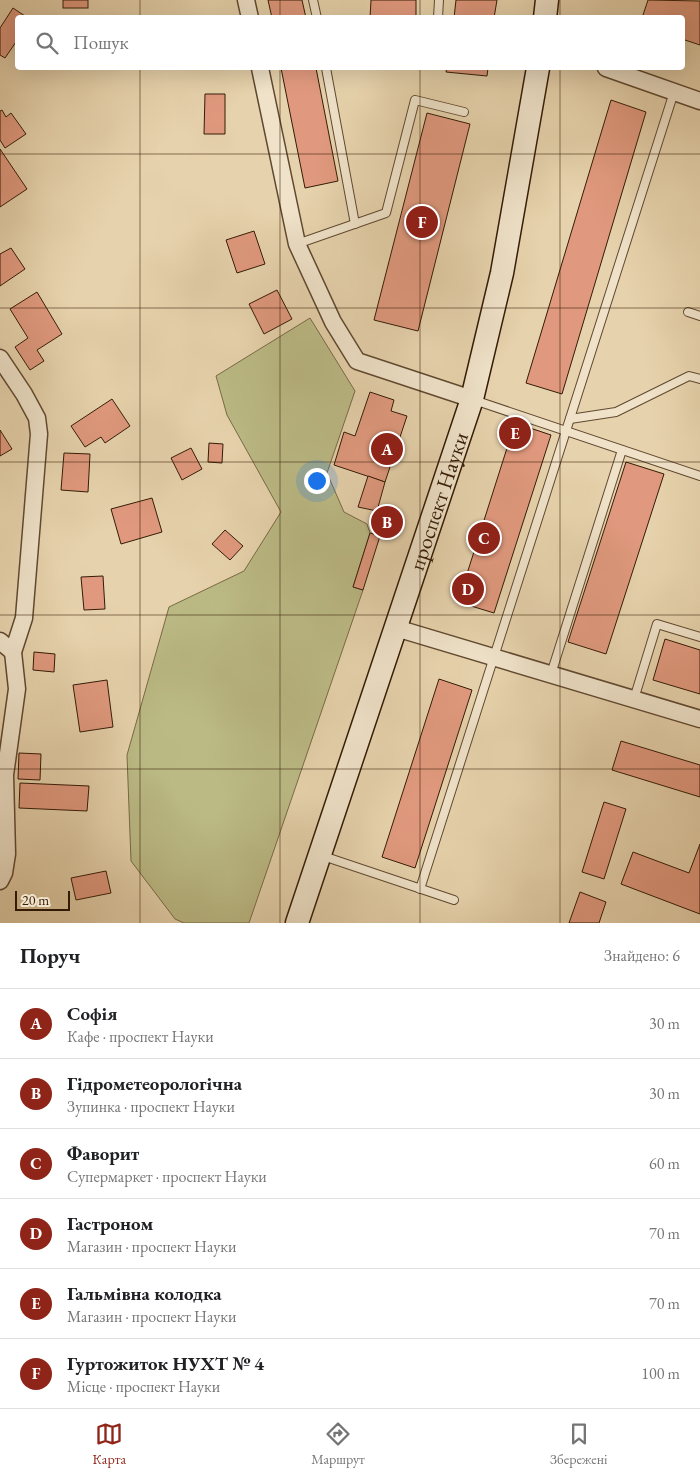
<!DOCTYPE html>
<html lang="uk">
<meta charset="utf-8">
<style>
:root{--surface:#fff;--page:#f2f2f2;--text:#202124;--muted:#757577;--line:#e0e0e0;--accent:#8f2418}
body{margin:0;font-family:"EB Garamond",serif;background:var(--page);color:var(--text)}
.scale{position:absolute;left:15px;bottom:12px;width:55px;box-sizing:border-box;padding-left:5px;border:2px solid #341b06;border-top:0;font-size:14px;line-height:18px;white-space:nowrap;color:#341b06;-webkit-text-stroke:4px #efe2c9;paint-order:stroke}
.you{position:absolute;left:316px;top:480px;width:18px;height:18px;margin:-12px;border:4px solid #fff;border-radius:50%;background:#1a73e8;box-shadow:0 0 0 8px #1a73e833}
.badge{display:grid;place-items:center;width:32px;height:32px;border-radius:50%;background:var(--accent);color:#fff;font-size:16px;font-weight:700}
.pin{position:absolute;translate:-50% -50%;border:2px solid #fff;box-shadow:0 1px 5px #0006}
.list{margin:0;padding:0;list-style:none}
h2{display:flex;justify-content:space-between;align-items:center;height:65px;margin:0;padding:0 20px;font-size:21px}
h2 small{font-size:16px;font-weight:400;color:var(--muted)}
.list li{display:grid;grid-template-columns:32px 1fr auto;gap:15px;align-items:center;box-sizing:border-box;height:70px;padding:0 20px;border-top:1px solid var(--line)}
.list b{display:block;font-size:19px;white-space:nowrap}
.list p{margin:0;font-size:16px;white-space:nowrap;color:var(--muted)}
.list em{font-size:16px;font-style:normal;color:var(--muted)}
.icon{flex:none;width:28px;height:28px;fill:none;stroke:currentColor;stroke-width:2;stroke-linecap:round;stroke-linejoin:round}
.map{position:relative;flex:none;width:700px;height:923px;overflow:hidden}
.search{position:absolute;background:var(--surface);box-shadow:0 5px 20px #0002;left:15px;right:15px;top:15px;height:55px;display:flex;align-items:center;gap:12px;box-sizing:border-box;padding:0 18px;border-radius:5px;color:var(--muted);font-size:19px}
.sheet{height:485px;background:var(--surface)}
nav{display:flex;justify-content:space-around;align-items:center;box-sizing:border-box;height:70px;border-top:1px solid var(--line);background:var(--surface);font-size:14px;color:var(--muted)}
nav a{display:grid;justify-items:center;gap:2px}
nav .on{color:var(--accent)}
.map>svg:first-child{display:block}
.green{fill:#bbba85;stroke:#786a46}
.building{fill:#e0997e;stroke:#341b06}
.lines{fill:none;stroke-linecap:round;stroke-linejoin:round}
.lane-casing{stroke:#604930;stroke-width:10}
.street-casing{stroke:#604930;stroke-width:19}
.secondary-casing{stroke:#341b06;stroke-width:25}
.lane{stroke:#efe2c9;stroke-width:8}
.street{stroke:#efe2c9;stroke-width:16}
.secondary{stroke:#efe2c9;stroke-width:22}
.grid{fill:none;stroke:#341b06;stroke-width:1;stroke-opacity:0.55}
.labels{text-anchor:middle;stroke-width:5;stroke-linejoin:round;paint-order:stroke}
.street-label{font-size:22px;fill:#341b06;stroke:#efe2c9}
</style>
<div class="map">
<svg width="700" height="923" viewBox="0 0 700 923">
<rect width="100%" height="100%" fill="#e6d2ac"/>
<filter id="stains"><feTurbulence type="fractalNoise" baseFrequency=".004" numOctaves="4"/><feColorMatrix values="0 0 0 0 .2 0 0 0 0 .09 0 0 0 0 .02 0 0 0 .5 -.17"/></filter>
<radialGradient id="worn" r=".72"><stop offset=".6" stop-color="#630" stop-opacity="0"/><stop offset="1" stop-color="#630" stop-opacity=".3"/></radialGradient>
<polygon class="green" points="310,318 355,391 327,473 344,512 367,524 370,533 353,587 363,590 249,923 184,923 175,919 131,861 127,755 169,607 244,571 281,512 227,415 216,376"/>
<g class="building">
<rect x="63" y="0" width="25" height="8"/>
<polygon points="268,0 302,0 306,18 272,18"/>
<polygon points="371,0 416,0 416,18 370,18"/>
<polygon points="456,0 497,0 494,18 454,18"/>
<polygon points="648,0 700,1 700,45 682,39 682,18 642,18"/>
<polygon points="13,8 28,18 18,18 18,39 5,58 0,55 0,28"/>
<polygon points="281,68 316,68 338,181 305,188"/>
<polygon points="447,68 488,68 487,76 446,72"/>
<polygon points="205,94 225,94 225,134 204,134"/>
<polygon points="611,100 646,112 562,394 526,383"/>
<polygon points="2,110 6,117 11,113 26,134 5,148 0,140 0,111"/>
<polygon points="427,113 470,124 418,331 374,320"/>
<polygon points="0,149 27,189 0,207"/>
<polygon points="254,231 265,264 237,273 226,240"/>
<polygon points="11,248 25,269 0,286 0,254"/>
<polygon points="277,290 292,319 264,334 249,304"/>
<polygon points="37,292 62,334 37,350 44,361 30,370 15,347 28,338 10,309"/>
<polygon points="370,392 394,400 391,411 407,416 385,482 334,465 344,432 355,436"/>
<polygon points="112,399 130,426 105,443 101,437 85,447 71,426"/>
<polygon points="515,423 551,435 494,613 458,602"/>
<polygon points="0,430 12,449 0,456"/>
<polygon points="209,443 223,444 222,463 208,462"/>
<polygon points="191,448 202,469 182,480 171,458"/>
<polygon points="64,453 90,454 88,492 61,490"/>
<polygon points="626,462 664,474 606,654 568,642"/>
<polygon points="368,476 385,482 377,511 358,507"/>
<polygon points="152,498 162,532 121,544 111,509"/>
<polygon points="225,530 243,546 230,560 212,544"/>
<polygon points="370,533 380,536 363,590 353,587"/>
<polygon points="103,576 105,609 84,610 81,577"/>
<polygon points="665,639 700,650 700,694 653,680"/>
<polygon points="34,652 55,654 54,672 33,670"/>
<polygon points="439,679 472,690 415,868 382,857"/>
<polygon points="107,680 113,727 80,732 73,685"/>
<polygon points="621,741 700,765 700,797 612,770"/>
<polygon points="19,753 41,754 40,780 18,779"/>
<polygon points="20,783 89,786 87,811 19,808"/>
<polygon points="604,802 626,809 604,879 582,872"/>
<polygon points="700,844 700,914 621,884 633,852 689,873"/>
<polygon points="106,871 111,893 76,900 71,878"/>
<polygon points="580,892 606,902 599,923 569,923"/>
</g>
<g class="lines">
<g class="lane-casing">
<g id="lane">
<polyline points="313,0 317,18"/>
<polyline points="438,18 439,0"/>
<polyline points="326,68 355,224"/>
<polyline points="297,244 386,213 415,100 464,112"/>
<polyline points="688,312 700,316"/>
<polyline points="474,400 700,476"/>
<polyline points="570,419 616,412 689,376 700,379"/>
<polyline points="551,674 622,450"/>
<polyline points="634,699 657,624 700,637"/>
<polyline points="323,856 454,900"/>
<path d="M420 889C503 623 590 358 674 92"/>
</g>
</g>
<g class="street-casing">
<g id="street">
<polyline points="246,0 250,18"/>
<polyline points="260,68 297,244 333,322 357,361 472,399"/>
<polyline points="606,68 700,101"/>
<polyline points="0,358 24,394 37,418 39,434 24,618 13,652 17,689 5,775 7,854 4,873 0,881"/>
<polyline points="396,628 700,719"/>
<polyline points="0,641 13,652"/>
</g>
</g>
<g class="secondary-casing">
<g id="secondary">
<polyline points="545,18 547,0"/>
<path id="s1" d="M297 923 472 399 502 273 538 68"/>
</g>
</g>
<use href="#lane" class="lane"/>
<use href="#street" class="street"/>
<use href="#secondary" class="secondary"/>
</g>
<path class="grid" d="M140 0V18M280 0V18M420 0V18M560 0V18M140 68V923M280 68V923M420 68V923M560 68V923M0 154H700M0 308H700M0 462H700M0 615H700M0 769H700"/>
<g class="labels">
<g class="street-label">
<text dy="8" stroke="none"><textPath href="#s1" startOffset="445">проспект Науки</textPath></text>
</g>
</g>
<rect width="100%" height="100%" filter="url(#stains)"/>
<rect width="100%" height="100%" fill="url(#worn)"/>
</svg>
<div class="scale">20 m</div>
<div class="you"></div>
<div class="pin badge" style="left:387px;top:449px">A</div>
<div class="pin badge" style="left:387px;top:522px">B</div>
<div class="pin badge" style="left:484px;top:538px">C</div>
<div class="pin badge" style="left:468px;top:589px">D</div>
<div class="pin badge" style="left:515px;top:433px">E</div>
<div class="pin badge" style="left:422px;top:222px">F</div>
<div class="search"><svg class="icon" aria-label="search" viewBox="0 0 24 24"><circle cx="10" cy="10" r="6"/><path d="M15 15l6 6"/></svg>Пошук</div>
</div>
<section class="sheet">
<h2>Поруч<small>Знайдено: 6</small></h2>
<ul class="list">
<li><span class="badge">A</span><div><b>Софія</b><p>Кафе · проспект Науки</p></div><em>30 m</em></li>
<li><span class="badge">B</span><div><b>Гідрометеорологічна</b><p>Зупинка · проспект Науки</p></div><em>30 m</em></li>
<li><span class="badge">C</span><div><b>Фаворит</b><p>Супермаркет · проспект Науки</p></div><em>60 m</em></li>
<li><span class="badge">D</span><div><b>Гастроном</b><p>Магазин · проспект Науки</p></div><em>70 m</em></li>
<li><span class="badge">E</span><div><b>Гальмівна колодка</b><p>Магазин · проспект Науки</p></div><em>70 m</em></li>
<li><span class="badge">F</span><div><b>Гуртожиток НУХТ № 4</b><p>Місце · проспект Науки</p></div><em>100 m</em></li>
</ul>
</section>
<nav>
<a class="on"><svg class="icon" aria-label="map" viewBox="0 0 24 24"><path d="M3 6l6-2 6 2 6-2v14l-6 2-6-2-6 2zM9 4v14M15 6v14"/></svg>Карта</a>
<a><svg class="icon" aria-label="directions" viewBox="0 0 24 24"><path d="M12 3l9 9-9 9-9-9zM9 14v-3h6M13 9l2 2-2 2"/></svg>Маршрут</a>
<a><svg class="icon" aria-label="saved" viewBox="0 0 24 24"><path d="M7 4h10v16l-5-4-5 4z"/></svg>Збережені</a>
</nav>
